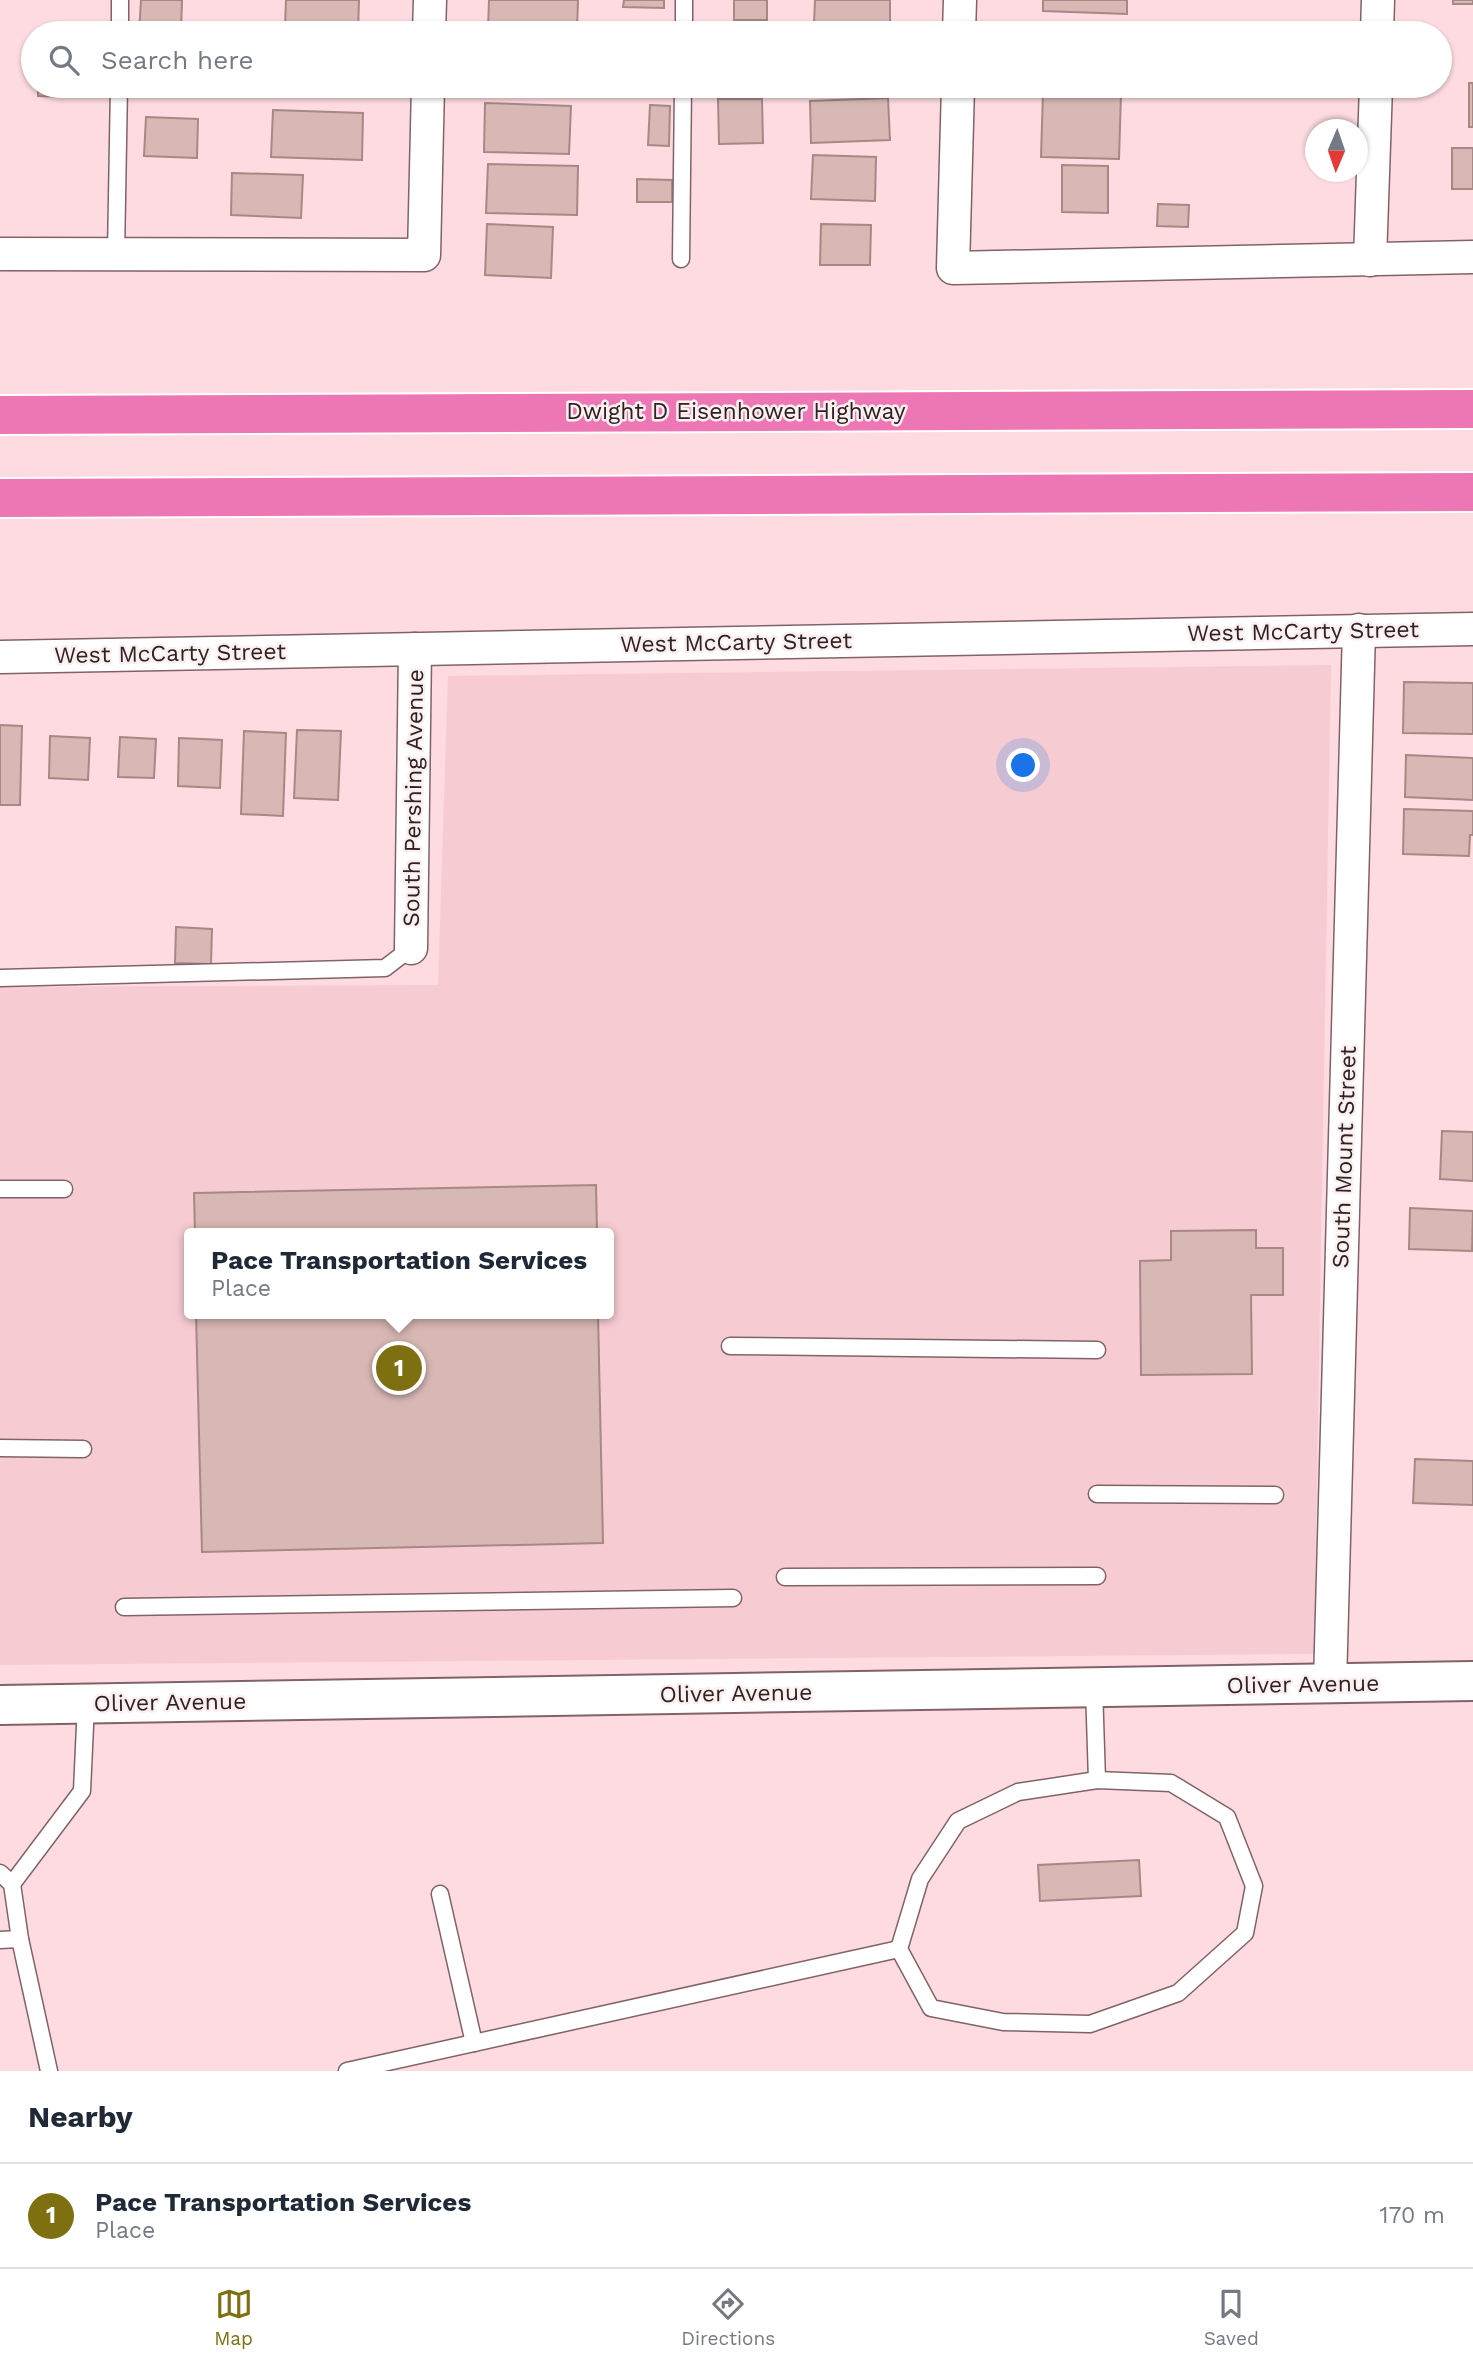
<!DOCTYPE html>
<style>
:root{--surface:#fff;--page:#f6f6f7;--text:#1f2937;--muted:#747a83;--line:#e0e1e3;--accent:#7e7010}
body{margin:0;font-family:"Work Sans",sans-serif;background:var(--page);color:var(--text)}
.compass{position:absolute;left:1305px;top:119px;width:63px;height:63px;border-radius:50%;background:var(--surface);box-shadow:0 2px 5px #0004;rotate:182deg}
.you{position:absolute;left:1024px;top:766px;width:24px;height:24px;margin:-18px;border:5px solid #fff;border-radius:50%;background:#1a73e8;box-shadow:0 0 0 10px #1a73e833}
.badge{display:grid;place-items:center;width:46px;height:46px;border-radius:50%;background:var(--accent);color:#fff;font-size:23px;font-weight:700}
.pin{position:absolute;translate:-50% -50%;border:4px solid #fff;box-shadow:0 2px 7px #0006}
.popup{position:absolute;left:184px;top:1228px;width:430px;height:91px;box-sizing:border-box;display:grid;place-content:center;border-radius:7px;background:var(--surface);filter:drop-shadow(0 2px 5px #0005);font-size:23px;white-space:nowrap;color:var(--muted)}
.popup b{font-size:26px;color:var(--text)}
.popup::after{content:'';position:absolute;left:50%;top:100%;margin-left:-14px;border:14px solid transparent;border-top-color:var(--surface)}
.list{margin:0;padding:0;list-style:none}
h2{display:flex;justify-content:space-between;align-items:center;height:91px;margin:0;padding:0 28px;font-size:30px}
h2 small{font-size:23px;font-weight:400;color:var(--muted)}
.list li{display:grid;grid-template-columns:46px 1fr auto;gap:21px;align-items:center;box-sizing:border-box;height:105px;padding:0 28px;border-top:2px solid var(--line)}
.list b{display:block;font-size:26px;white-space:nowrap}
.list p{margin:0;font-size:23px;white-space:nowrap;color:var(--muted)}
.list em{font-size:23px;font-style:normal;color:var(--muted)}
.icon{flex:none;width:38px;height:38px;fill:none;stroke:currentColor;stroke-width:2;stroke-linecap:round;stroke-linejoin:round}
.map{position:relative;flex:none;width:1473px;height:2071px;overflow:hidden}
.search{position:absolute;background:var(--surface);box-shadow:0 2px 5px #0004;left:21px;right:21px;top:21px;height:77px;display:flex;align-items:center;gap:18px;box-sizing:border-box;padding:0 24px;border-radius:38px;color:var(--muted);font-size:26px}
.sheet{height:196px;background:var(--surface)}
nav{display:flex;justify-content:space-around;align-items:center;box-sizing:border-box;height:98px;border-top:2px solid var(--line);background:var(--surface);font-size:19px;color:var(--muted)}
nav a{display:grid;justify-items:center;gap:4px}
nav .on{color:var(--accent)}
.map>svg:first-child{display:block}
.built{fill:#f6ccd2;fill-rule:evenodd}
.building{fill:#d8b8b4;stroke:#a68884;stroke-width:2}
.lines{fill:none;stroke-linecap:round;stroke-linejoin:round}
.service-casing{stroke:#806368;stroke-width:19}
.minor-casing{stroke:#806368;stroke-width:35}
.tertiary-casing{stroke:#806368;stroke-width:42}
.motorway-casing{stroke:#fff;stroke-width:42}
.service{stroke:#fff;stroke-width:16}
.minor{stroke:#fff;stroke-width:32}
.tertiary{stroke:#fff;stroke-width:38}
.motorway{stroke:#ed76b5;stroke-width:38}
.labels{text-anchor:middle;stroke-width:5;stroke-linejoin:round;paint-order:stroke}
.street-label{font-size:23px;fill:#2f2224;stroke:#fceff0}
</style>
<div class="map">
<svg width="1473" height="2071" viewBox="0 0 1473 2071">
<rect width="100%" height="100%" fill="#fddbe0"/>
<path class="built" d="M1331 665 1314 1654 0 1665V987L438 985 448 676ZM189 1233H609V1314H189Z"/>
<g class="building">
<polygon points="141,0 182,0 181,33 139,33"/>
<polygon points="286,0 359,0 358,30 285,27"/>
<polygon points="489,0 578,0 577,31 488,28"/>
<polygon points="624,0 664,0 664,8 623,7"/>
<rect x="734" y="0" width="33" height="20"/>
<polygon points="815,0 890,0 890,23 814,23"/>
<polygon points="1043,0 1127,0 1127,14 1043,11"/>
<rect x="1453" y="0" width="20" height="4"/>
<rect x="1469" y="83" width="4" height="44"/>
<polygon points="38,86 78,86 78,97 38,96"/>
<polygon points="302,86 345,86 345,94 302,93"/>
<polygon points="487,86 584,86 583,93 487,90"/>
<polygon points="1043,92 1121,94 1119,159 1041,157"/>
<polygon points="888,98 890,140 811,143 810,101"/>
<polygon points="718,99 762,99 763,143 719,144"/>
<polygon points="485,103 571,106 569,154 484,152"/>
<polygon points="650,105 670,106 669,146 648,145"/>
<polygon points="273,110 363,113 362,160 271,157"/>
<polygon points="146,117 198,119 197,158 144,156"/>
<rect x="1452" y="148" width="21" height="41"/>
<polygon points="813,155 876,157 875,201 811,199"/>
<polygon points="488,164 578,166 577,215 486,213"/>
<polygon points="1062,165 1108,166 1108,213 1062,212"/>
<polygon points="232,173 303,175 301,218 231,215"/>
<polygon points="637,179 672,180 672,202 637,202"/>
<polygon points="1158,204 1189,205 1188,227 1157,226"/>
<polygon points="487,224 553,227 551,278 485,275"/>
<polygon points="821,224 871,225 870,265 820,265"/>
<polygon points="1404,682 1473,683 1473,734 1403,733"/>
<polygon points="0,725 22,726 20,805 0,805"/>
<polygon points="297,730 341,731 338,800 294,798"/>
<polygon points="244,731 286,733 283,816 241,814"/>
<polygon points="50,736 90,738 88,780 49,778"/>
<polygon points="120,737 156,739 154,778 118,777"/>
<polygon points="179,738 222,740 220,788 178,786"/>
<polygon points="1406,755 1473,758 1473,800 1405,797"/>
<polygon points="1404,809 1473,811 1473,835 1470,835 1469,856 1403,854"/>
<polygon points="176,927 212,929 211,964 175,963"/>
<polygon points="1442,1131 1473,1132 1473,1181 1440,1179"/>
<polygon points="596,1185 597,1233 195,1233 194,1193"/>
<polygon points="1410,1208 1473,1211 1472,1251 1409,1249"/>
<polygon points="1256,1230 1256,1248 1283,1248 1283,1295 1251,1295 1252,1374 1141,1375 1140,1261 1171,1260 1171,1231"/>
<polygon points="196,1314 598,1314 603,1543 202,1552"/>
<polygon points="1415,1459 1473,1461 1473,1505 1413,1503"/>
<polygon points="1139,1860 1141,1896 1040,1901 1038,1865"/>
</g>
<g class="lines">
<g class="service-casing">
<g id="service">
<polyline points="120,33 120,0"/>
<polyline points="684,33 684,0"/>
<polyline points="116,254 119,86"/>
<polyline points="681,259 683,86"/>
<polyline points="0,978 385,968 411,948"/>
<polyline points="0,1189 64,1189"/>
<polyline points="730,1346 1097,1350"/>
<polyline points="0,1448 83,1449"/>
<polyline points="1097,1494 1275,1495"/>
<polyline points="785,1577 1097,1576"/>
<polyline points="124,1607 733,1598"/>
<polyline points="1094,1688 1097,1780"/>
<polygon points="1097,1780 1171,1783 1227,1817 1254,1886 1245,1933 1178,1993 1090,2024 1003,2022 931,2008 899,1949 920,1879 958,1821 1018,1792"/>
<polyline points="0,1873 12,1884 20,1939 49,2071"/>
<polyline points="12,1884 82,1791 86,1704"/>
<polyline points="440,1894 474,2043"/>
<polyline points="0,1940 20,1939"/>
<polyline points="347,2071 899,1949"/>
</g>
</g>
<g class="minor-casing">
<g id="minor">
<polyline points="429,33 430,0"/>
<polyline points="959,33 960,0"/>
<polyline points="1377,33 1378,0"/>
<polyline points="958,86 953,268 1473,257"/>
<polyline points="0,254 424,255 428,86"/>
<polyline points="1370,260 1376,86"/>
<polyline points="0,657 1473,629"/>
<polyline points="411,948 415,649"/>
<polyline points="1330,1684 1359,630"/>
</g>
</g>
<g class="tertiary-casing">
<polyline id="tertiary" points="0,1705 1473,1681"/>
</g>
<g class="motorway-casing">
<g id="motorway">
<polyline points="0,415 1473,409"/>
<polyline points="0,498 1473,492"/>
</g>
</g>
<use href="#service" class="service"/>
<use href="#minor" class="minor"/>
<use href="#tertiary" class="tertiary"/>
<use href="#motorway" class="motorway"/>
</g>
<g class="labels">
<g class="street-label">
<text x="736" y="419">Dwight D Eisenhower Highway</text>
<text transform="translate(1303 631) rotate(-1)" y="8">West McCarty Street</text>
<text transform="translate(736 642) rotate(-1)" y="8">West McCarty Street</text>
<text transform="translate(170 653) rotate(-1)" y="8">West McCarty Street</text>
<text transform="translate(413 798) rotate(-89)" y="8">South Pershing Avenue</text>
<text transform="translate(1344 1157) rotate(-88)" y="8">South Mount Street</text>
<text transform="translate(1303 1684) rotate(-1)" y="8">Oliver Avenue</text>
<text transform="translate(736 1693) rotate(-1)" y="8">Oliver Avenue</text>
<text transform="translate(170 1702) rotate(-1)" y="8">Oliver Avenue</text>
</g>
</g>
</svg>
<svg class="compass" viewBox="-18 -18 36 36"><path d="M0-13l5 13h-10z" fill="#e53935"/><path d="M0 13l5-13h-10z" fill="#747a83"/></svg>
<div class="you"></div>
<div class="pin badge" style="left:399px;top:1368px">1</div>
<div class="popup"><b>Pace Transportation Services</b>Place</div>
<div class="search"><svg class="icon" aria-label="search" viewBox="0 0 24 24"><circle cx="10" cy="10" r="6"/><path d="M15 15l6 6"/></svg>Search here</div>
</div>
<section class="sheet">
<h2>Nearby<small></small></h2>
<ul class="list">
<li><span class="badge">1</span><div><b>Pace Transportation Services</b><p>Place</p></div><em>170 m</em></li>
</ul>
</section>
<nav>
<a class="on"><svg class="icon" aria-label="map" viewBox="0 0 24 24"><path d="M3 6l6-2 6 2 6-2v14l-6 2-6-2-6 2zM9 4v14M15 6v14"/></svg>Map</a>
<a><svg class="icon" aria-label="directions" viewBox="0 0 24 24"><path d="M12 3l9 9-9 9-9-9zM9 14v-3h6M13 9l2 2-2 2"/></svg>Directions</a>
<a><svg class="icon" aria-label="saved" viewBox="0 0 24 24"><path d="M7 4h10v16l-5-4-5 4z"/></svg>Saved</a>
</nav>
